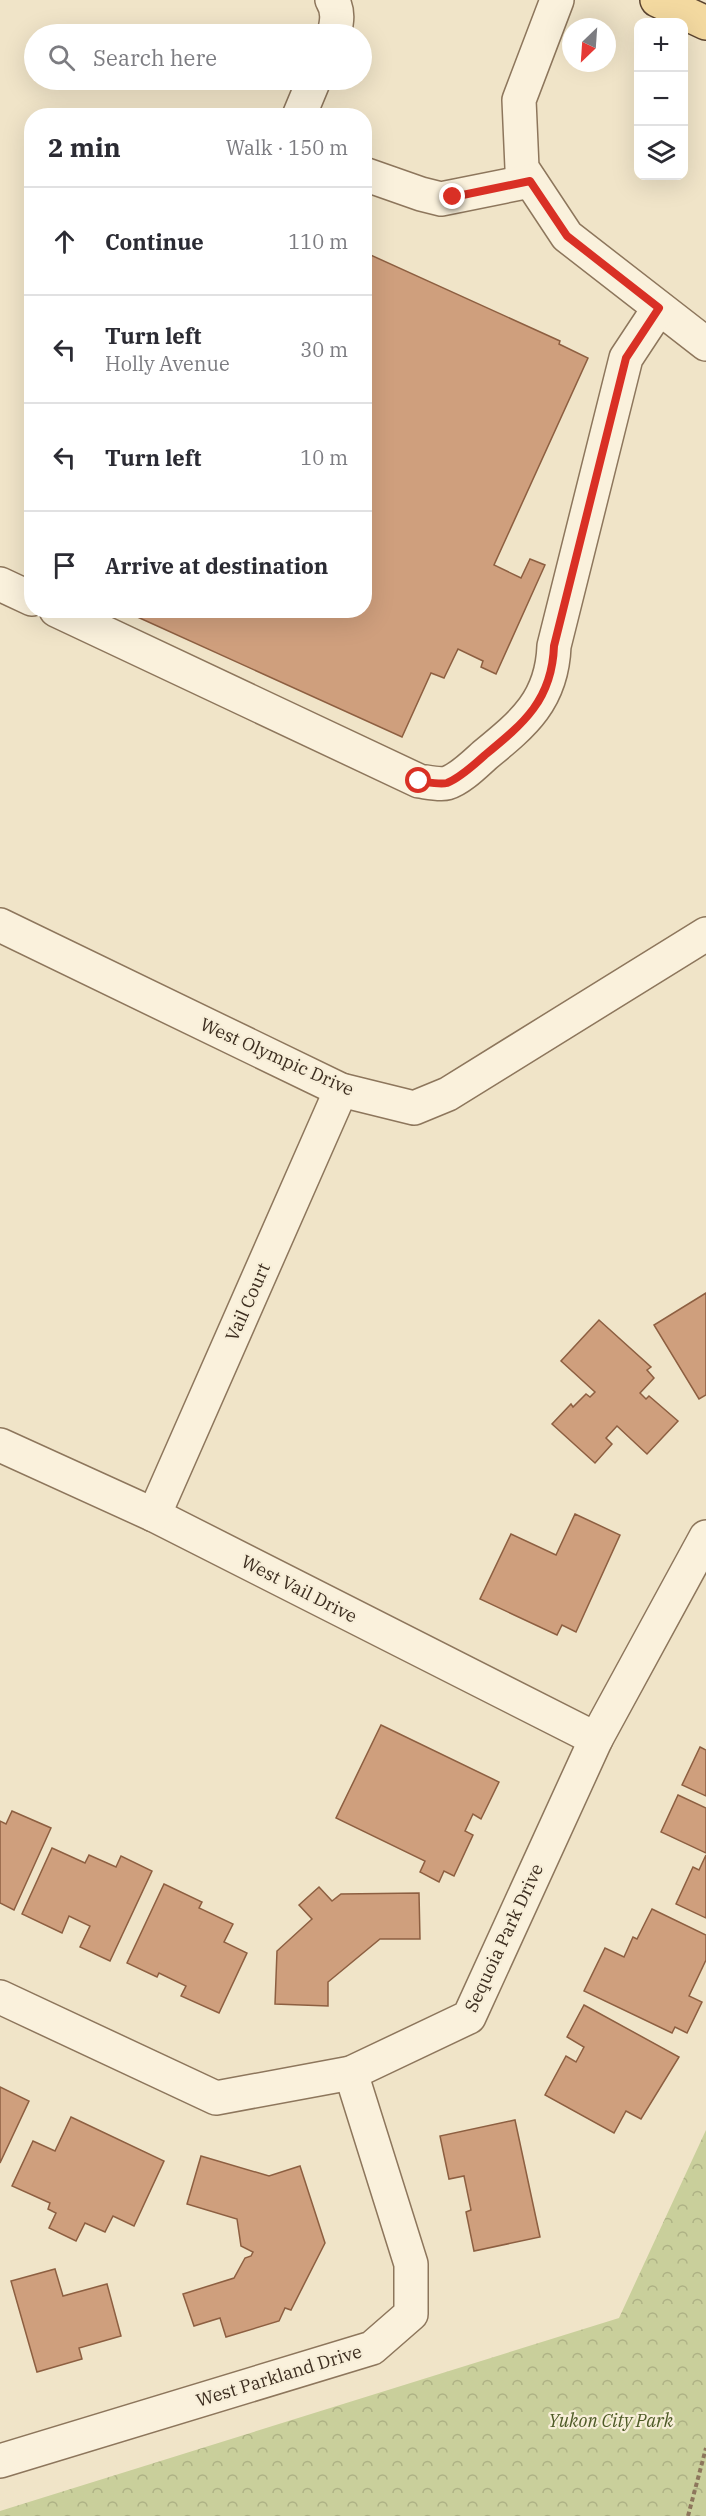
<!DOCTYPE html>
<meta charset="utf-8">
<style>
:root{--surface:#fff;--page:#f7f7f7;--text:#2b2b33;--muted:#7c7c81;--line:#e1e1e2}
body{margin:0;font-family:"IBM Plex Serif",serif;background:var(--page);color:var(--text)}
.controls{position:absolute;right:18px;top:18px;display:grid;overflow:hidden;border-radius:12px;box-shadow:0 6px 24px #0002}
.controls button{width:54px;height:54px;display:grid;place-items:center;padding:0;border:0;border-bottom:2px solid var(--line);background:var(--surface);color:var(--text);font:30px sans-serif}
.compass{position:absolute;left:562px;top:18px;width:54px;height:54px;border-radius:50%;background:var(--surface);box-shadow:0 6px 24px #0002;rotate:205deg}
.stop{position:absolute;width:18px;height:18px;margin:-14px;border:4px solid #d93025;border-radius:50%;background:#fff}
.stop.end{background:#d93025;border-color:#fff;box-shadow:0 2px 6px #0008}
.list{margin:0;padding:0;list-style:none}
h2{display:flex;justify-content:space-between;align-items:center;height:78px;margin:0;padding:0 24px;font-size:26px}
h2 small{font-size:20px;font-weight:400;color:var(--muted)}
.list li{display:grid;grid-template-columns:39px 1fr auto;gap:18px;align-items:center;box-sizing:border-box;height:108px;padding:0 24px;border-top:2px solid var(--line)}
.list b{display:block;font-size:22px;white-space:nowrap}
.list p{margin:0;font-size:20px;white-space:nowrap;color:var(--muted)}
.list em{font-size:20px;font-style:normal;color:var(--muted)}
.icon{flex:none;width:33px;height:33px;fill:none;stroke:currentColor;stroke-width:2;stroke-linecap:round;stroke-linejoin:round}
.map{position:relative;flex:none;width:706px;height:2516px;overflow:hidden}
.search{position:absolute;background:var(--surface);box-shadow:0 6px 24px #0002;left:24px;top:24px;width:348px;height:66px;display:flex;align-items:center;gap:15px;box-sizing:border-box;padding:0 21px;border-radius:33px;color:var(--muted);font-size:22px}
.panel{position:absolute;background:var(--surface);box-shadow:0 6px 24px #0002;left:24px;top:108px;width:348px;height:510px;border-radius:24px}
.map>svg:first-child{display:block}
.park{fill:url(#park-crowns)}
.building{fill:#cf9f7d;stroke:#8d5f41;stroke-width:1.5}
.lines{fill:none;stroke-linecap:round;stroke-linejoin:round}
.minor-casing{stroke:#8d765c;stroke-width:36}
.major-casing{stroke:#5b4430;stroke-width:36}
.path{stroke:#8d765c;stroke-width:4;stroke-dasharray:4.5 3;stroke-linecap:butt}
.minor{stroke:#faf1dc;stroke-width:33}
.major{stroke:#f3d9a0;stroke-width:33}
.route{stroke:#d93025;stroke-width:8}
.labels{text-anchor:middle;stroke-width:4.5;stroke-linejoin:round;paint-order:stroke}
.street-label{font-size:18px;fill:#3d2e20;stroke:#f7eed8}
.park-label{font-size:18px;font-style:italic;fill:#4d5a26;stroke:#f7eed8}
</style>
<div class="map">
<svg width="706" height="2516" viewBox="0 0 706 2516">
<defs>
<pattern id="park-crowns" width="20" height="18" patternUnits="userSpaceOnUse" patternTransform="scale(1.5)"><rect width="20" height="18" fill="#c9cf9b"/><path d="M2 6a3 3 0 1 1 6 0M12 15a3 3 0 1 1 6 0" fill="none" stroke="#aeb285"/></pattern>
</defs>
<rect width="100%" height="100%" fill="#f0e4c8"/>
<polygon class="park" points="706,2130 706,2516 0,2516 0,2511 619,2318"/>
<g class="building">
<polygon points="364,252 560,341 559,344 588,358 494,565 521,578 530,559 545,565 496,674 481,667 483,661 458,649 444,678 431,673 402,737 122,610 364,610"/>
<polygon points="706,1293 706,1395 699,1399 654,1325"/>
<polygon points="599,1320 651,1367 647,1370 654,1378 640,1393 646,1399 649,1396 678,1421 647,1454 617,1426 606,1438 612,1444 595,1463 552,1424 571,1404 573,1407 586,1394 590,1397 595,1392 561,1361"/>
<polygon points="575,1514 620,1535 576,1632 562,1625 557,1635 480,1599 511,1534 556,1555"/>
<polygon points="381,1725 499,1782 481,1819 473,1814 465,1831 473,1835 454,1876 444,1871 439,1882 420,1872 425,1861 336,1818"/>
<polygon points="700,1747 706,1750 706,1796 682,1785"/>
<polygon points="678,1795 706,1808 706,1853 661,1832"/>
<polygon points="12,1811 51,1828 14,1910 0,1903 0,1821 6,1824"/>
<polygon points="52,1848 85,1863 89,1855 116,1867 121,1856 152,1871 110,1961 80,1947 90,1926 69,1916 62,1933 22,1914"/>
<polygon points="706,1855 706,1918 676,1904 693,1867 699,1870"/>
<polygon points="164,1884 202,1902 199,1908 233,1924 224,1942 247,1953 219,2013 181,1996 186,1986 159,1973 157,1977 127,1963"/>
<polygon points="319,1887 332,1901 341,1894 419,1893 420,1939 380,1939 328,1982 328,2006 275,2004 277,1951 312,1919 299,1905"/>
<polygon points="652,1909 706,1935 706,1960 689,1996 702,2002 687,2033 675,2027 672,2033 584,1991 605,1948 624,1957 633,1937 637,1939"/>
<polygon points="584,2005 679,2057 641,2119 626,2111 614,2133 545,2095 566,2056 576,2062 584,2047 567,2037"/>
<polygon points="0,2087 29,2101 0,2163"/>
<polygon points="71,2117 164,2161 134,2226 113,2216 105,2232 85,2223 76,2241 49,2228 56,2213 48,2209 50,2203 12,2186 33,2141 55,2151"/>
<polygon points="515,2120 540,2237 474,2251 466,2212 471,2210 464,2176 449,2179 440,2136"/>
<polygon points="201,2156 269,2176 300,2166 325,2243 291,2310 285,2308 279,2321 226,2337 220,2318 194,2326 183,2294 234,2278 245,2258 251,2256 253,2252 241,2246 237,2219 187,2204"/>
<polygon points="55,2269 63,2296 107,2284 121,2336 79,2348 82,2359 37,2372 11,2281"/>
</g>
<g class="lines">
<g class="minor-casing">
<g id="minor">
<path d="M332 0C339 11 337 22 334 34"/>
<polyline points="557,0 519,100 522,168 567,236 706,344"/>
<polyline points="299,116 314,80"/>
<polyline points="364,174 421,194 441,199 530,181"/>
<polyline points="0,584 32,599"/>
<path d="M56 610 419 781C427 782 440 785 447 783 460 779 475 764 485 755 524 723 552 700 554 646L626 358 659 308"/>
<polyline points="0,925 341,1090 414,1108 448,1094 706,934"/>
<polyline points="0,1445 154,1515 596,1739"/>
<polyline points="154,1515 341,1090"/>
<polyline points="0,1997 216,2098 351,2073 469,2017 596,1739 706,1537"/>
<polyline points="0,2461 372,2348 411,2314 411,2264 351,2073"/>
</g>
</g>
<g class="major-casing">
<polyline id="major" points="657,0 706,23"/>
</g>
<polyline class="path" points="688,2516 706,2448"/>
<use href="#minor" class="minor"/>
<use href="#major" class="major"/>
</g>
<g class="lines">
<path class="route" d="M419 781C427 782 440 785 447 783 460 778 475 764 485 755 524 723 552 700 554 646L626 358 659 308 567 236 530 181 453 197"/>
</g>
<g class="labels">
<g class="street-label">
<text transform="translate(277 1057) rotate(24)" y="6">West Olympic Drive</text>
<text transform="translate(248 1302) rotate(-66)" y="6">Vail Court</text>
<text transform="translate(299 1589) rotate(27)" y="6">West Vail Drive</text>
<text transform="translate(504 1938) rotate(-65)" y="6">Sequoia Park Drive</text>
<text transform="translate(279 2376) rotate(-17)" y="6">West Parkland Drive</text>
</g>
<g class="park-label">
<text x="611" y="2427">Yukon City Park</text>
</g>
</g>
</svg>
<div class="controls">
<button>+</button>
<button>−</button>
<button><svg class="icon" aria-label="layers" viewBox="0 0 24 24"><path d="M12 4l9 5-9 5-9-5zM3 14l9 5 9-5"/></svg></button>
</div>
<svg class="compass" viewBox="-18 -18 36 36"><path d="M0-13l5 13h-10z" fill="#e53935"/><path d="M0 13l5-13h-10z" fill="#7c7c81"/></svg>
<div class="stop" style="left:419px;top:781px"></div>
<div class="stop end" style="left:453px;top:197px"></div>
<div class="search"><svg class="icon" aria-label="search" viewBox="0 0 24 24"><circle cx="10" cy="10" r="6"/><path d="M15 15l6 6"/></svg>Search here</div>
<section class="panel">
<h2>2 min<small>Walk · 150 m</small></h2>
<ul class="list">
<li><svg class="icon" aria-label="ahead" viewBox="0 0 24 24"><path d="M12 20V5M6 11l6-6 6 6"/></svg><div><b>Continue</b></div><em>110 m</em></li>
<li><svg class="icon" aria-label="left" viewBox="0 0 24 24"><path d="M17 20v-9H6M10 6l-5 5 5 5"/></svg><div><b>Turn left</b><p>Holly Avenue</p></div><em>30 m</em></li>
<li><svg class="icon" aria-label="left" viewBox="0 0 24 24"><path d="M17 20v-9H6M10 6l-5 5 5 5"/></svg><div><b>Turn left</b></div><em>10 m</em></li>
<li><svg class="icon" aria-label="arrive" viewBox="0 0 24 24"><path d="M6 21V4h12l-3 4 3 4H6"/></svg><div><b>Arrive at destination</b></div></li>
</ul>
</section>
</div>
